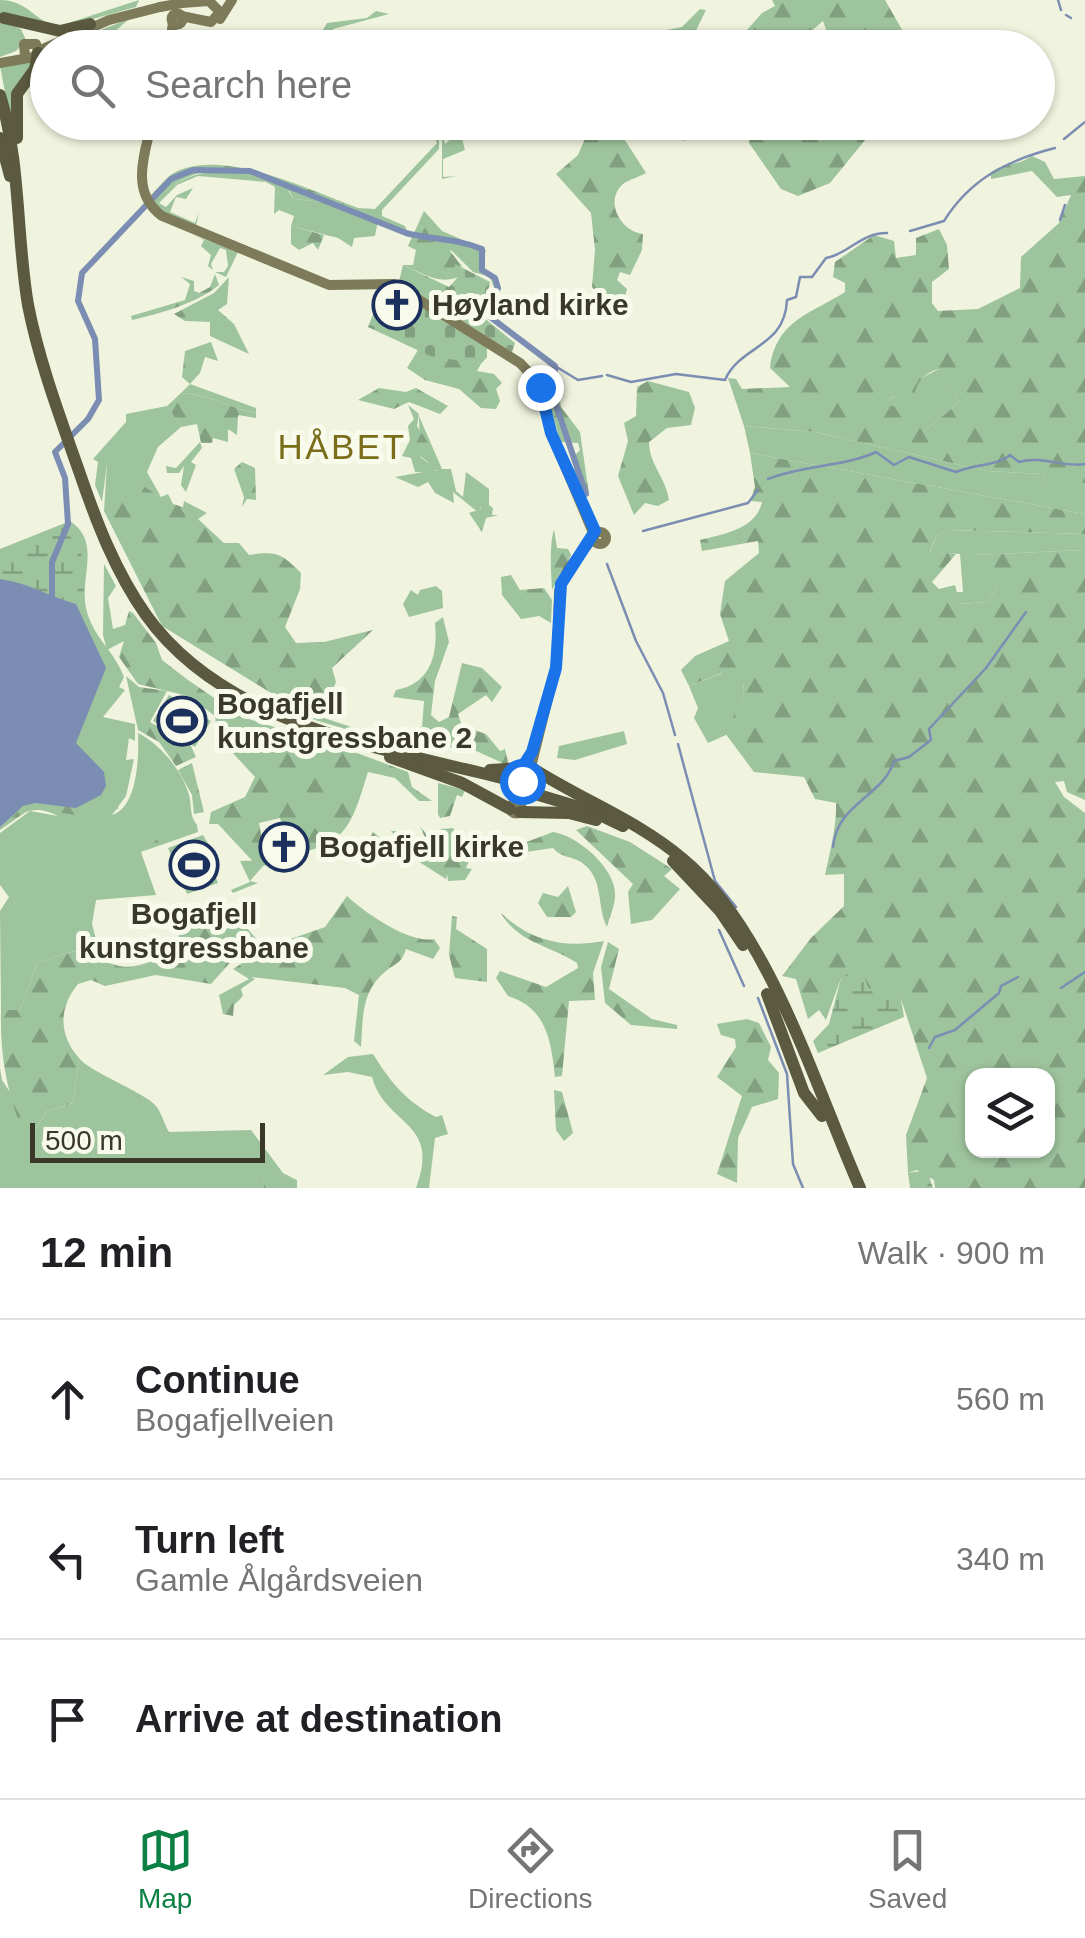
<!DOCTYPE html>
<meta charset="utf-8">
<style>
:root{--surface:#fff;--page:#f6f6f6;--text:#202124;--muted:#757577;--line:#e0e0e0;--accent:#0b8043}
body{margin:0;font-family:Helvetica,sans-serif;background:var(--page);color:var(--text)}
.controls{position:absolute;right:30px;bottom:30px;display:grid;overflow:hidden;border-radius:20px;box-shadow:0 2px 8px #0004}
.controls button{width:90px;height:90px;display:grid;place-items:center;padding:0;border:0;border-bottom:2px solid var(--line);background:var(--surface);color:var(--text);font:50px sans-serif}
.scale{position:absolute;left:30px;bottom:25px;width:235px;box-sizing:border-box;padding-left:10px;border:5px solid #3a3929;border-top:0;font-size:28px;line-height:35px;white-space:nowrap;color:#3a3929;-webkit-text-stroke:8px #f8fbeb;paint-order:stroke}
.stop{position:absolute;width:30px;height:30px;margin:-22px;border:8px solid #1a73e8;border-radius:50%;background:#fff}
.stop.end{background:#1a73e8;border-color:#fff;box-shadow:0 2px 10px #0008}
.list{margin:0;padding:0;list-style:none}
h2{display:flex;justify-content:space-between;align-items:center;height:130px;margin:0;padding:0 40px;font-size:42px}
h2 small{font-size:32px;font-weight:400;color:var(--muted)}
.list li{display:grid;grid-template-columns:65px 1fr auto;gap:30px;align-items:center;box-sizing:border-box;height:160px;padding:0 40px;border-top:2px solid var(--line)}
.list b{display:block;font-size:38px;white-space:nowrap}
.list p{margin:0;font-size:32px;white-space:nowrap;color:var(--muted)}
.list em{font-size:32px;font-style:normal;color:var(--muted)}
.icon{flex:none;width:55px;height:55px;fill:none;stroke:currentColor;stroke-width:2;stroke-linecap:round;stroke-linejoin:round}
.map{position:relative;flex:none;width:1085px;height:1188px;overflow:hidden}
.search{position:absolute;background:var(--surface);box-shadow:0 2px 8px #0004;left:30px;right:30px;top:30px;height:110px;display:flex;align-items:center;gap:25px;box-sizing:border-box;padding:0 35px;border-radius:55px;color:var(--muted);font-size:38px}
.sheet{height:610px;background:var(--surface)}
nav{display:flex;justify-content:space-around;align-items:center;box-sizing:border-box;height:140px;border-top:2px solid var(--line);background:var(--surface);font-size:28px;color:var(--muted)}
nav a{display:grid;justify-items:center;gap:5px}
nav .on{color:var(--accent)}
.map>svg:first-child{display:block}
.green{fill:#9ec49d}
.forest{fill:url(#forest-firs);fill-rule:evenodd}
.wetland{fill:url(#wetland-marsh)}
.cemetery{fill:url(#cemetery-stones)}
.water{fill:#7b8db3}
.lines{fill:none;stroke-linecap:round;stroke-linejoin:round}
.stream{stroke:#7b8db3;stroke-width:2.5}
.river{stroke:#7b8db3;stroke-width:6}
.major{stroke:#7d7b59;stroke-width:10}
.highway{stroke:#5b5a40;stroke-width:12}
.major-bridge{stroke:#7d7b59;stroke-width:10}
.highway-bridge{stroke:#5b5a40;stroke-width:12}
.route{stroke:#1a73e8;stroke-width:12}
.labels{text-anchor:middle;stroke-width:10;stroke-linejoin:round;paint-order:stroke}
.poi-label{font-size:30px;font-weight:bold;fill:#3a3929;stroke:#f8fbeb;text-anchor:start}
.quarter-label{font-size:35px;letter-spacing:2.5px;fill:#7b6e1b;stroke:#f8fbeb}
</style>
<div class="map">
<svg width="1085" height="1188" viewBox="0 0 1085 1188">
<defs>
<pattern id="forest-firs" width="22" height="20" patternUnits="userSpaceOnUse" patternTransform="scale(2.5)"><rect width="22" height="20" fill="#9ec49d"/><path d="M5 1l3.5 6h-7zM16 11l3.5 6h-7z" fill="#82a080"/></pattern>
<pattern id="wetland-marsh" width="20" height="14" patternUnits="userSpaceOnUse" patternTransform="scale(2.5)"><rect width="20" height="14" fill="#9ec49d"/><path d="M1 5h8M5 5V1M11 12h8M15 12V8" fill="none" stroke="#82a080"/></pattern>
<pattern id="cemetery-stones" width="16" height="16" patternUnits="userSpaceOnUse" patternTransform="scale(2.5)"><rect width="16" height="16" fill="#9ec49d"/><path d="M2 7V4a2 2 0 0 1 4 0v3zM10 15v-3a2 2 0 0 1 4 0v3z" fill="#82a080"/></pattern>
</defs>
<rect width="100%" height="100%" fill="#f0f4de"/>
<g class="green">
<path d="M0 0C29 0 35 23 59 26L139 0 136 7 57 29 0 15Z"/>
<polygon points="0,19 21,29 26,40 16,51 0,57"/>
<polygon points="35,61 10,118 0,66"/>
<polygon points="460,131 465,150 443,159 443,177 456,176 442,179 442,133 445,144"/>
<path d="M238 171 280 184 278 195 288 191 294 199 324 202 378 220 375 236 354 238 352 247 338 238 291 226 294 216 279 210 274 214 275 187 266 182 198 176 177 185 159 203 166 207 177 195 193 188 186 199 176 197 170 212 195 223 199 212 196 226 161 213 151 195 156 201C179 175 203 170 238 171Z"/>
<polygon points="193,235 238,252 226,277 215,272 224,272 228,266 226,250 220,248 211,264 213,270 208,266 211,255 201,246 204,240"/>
<path d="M940 369 959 402 925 431 885 403C894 396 929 372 940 369Z"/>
<path d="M190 384 256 408V413C229 408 209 394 181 393Z"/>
<polygon points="167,406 181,427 158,447 147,472 161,497 107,464 102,502 95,485 98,462 93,459 126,422 126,414"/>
<polygon points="419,416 442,469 451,469 456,491 463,497 466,472 489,489 489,505 481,504 479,513 453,492 454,503 435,493 428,482 418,487 395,477 423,472 437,480 437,470 428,470 428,462 420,456"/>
<polygon points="744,426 815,432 987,471 1041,474 1049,483 1085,483 1085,514 750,453"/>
<polygon points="200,442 202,448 191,462 196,465 186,492 181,485 184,466 179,473 167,473 166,466 176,468"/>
<path d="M70 521C100 541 82 573 85 601 88 634 114 649 124 677L119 687 125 690 103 717 135 724V741L129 738 126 760 134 759 126 796 112 815C138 807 139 756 138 733 160 744 182 770 189 795 192 806 189 815 197 825L174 827 141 852 156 895 96 900 92 924 101 959 74 951 37 963 20 1010H1L0 911 9 897 0 885V833L30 811 58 816C32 803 21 813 0 830V549Z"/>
<polygon points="947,530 1085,534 1085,550 973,555 996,588 988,602 960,604 956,592 963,592 960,554 930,552 937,535"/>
<polygon points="436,586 442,591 443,608 409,617 403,604 411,590 418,595 420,590"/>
<polygon points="723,673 743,682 744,695 726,735 708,743 694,718 698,708 689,686"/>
<polygon points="169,695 211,721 195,747 153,721"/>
<polygon points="624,731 627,744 575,760 557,758 559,746"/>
<polygon points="203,835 215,855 210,845 205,847 218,883 187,894 168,848"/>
<polygon points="265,854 280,861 263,866 250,881 258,883 233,893 231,890 250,882 240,861 266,860"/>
<path d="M373 1054C391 1083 406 1101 436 1117L442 1115 448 1134 435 1138 429 1188H416C442 1121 385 1126 372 1077L348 1072 323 1075 348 1057Z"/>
<path d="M79 1058C90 1072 139 1090 154 1104 161 1110 164 1124 169 1132L251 1130 283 1173 297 1180 263 1169 264 1188H0V1068L2 1080 35 1130 46 1112 73 1103Z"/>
</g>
<g class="forest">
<polygon points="772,0 885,0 912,47 832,47 823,21 793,47 732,47 762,13 775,6"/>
<polygon points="700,9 706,10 688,47 645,47 655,45 666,30 682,27"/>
<polygon points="376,11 389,14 333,29 324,43 335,47 313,47 305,40 307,31 319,37 327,23 367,18"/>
<polygon points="129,19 112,34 68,48 70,42"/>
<path d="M592 122 614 123 646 173C639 177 628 180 623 184 603 202 622 232 643 234L642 250 630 275 620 272 617 280 627 289 625 297 609 307 592 287 595 250 591 213 556 174 578 155Z"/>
<polygon points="678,122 707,122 708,123 684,141 675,137"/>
<path d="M428 123 439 131V149L382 210V216L405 226 408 233 324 202 294 199 289 191 278 197 279 184C231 168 192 160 156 202L151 195C158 188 165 179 172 174 219 145 311 191 358 208L375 209 437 143Z"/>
<polygon points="764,123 779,123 798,139 813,123 879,123 830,183 798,196 781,189 749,143 751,129"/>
<path d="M1032 156 1045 162 1054 179 1085 176V483H1049L1041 474 987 471 815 432 744 426 728 378 736 379 742 389 790 387 770 368C776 320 811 314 845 292V283L833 277 835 262 874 235 894 241 896 258 916 255V238L939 229 947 245 949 269 932 282V303L938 311 978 309 1020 288 1021 257 1059 223 1071 195 1057 197 1032 171 991 179V172C1006 162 1018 166 1032 156ZM939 369 959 402 925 431 914 416 886 403 894 396 913 401C916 384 921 374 939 369Z"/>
<path d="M424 211 442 231 486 250 481 267 495 280 496 293 490 277 473 272 451 250 450 251 465 270 461 264 459 277C437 285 423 273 403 265H413L416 250 408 246Z"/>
<polygon points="291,226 324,235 318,250 313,243 299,250 291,244"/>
<path d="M215 274 219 285C195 304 162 313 132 320L131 316 185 300 190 284 181 277 194 281V291L199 293 210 287Z"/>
<polygon points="229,277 227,304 218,310 234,324 249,354 210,336 210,322 185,321 174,314 214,293"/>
<polygon points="211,342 218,361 205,357 200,373 190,384 182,377 185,351"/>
<polygon points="418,350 481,364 477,371 494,374 502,383 496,389 500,401 496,409 481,408 459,389 425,380 407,368"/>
<polygon points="550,378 564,382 557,385 561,407 580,432 589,494 572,470 578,468 574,456 580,450 578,443 560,442 545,386 551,385"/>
<path d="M648 381 689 392 695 408 691 425 667 428 649 442C649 464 666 478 669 500L658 506 645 503 634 515 618 476 628 441 624 423 636 416 637 387Z"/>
<polygon points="379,388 406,392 416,388 448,406 440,414 409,402 394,409 358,400"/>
<path d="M181 393C209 394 229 408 256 413V418L238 415 237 435 228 429V442L213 438 212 443H201L197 424 181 427 167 406Z"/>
<polygon points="408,405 419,414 417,426 434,452 420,457 430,464 429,469 443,472 436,482 447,487 426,478 423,472 415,472 411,458 402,456 410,440 408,426 414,419"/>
<path d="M750 453 1085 514V534L948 530 937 535 930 551 956 554 932 582 939 589 955 585 960 604 988 602 996 588 976 579 972 555 1085 550V800L1067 792 1064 781 1055 782 1064 797 1085 813V1188H935L934 1180 917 1170 908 1173 906 1135 927 1078 901 999 868 988 865 980 841 978 826 1020 819 1010 808 1019 796 979 782 976 811 938 844 906V874L825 875C830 852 837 824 836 803L815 799 804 777 754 772 725 733 744 695 743 682 728 688 722 673 689 686 681 670 695 656 729 641 720 614 725 581 759 553 758 541 702 551 700 540C724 534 756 529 762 502L750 501 755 487ZM972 1076H1048V1150H972Z"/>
<polygon points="242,462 255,468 256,500 247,499 242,507 244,497 234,469"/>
<path d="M107 463 161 497 168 494 173 504 183 507 184 501 207 513 198 519 224 543H239L249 555C276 551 281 553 301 573L300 589 285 627 296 643 324 642 373 630 332 668 336 682 321 717 382 737 422 727 424 701 393 697 396 690C431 684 438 654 435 623L443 617 449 642 435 681 431 715 439 722 449 717 462 663 482 668 502 687 492 702 486 695 458 714 462 726 486 734 500 751 505 749 509 766 472 749 392 743 315 720 162 626 104 511Z"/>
<polygon points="477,495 486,495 484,501 493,508 492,515 499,515 486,518 482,532 469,513 481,509 472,496"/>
<path d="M554 529 557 548 568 549 571 555 552 590C551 570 549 547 554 529Z"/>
<polygon points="104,564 116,586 108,598 113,629 125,625 129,611 133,613 156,643 162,660 188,680 242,717 297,734 254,742 217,734 215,716 188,696 138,684 119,657 124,641 107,650 103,635"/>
<polygon points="511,575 520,590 544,588 552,600 551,623 539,616 521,619 502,595 501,577"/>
<polygon points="126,676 139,687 167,691 150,722 191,746 196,757 176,766 159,742 138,730"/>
<path d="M304 734 316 748 357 753 408 772 412 787 432 801H419L395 778 368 772C356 809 350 844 306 851L305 834 284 833 280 818 259 823 266 860 258 867 218 824H209L211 812 245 797 255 777 217 736C248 741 273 749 304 734Z"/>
<polygon points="192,763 204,812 194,814 192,795 178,770"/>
<polygon points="438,783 465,790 462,797 457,795 450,816 440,818 438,814"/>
<path d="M101 795 119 808C93 826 57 808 30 809L0 830 23 806 89 803Z"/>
<polygon points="197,825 198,832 141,852 174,826"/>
<polygon points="420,826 426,834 439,836 441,829 453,828 472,854 466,868 472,869 465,880 448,881 447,874 446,879 413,858 391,831 399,831 420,855 432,854"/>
<polygon points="587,826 630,842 672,869 664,876 680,889 652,920 631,924 628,892 633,884 576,830"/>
<polygon points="373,832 395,849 384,858 374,858 369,840"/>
<path d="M553 832C577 835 617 869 615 896 615 906 609 918 607 927 596 906 605 878 581 862 571 856 561 858 553 848L504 855 508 849Z"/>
<polygon points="568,886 576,912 571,917 547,917 538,903 543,893 558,897"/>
<path d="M347 896C364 912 409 944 434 939L440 948 433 959 406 949C401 964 397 962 386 971 361 991 363 1018 361 1047L354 1041 359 995 345 988 251 977 255 979 241 989 243 996 234 1005 233 1016 223 1014 219 995 249 979 233 969 265 948 325 927Z"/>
<path d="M230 912H243L247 928 258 941 236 956 211 984 156 975 105 986 91 980 78 984C59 1007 58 1034 79 1058L73 1103 46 1112 35 1130 25 1137C7 1093 0 1058 1 1010H20L37 963 74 951C132 969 115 974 177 953L179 933Z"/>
<path d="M501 913C532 942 565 948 604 941L593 973 595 1000 569 1001 562 1076 555 1077C551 1039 546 1008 508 996L496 978 500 971 546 987 578 968 577 963C548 945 517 942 501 913Z"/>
<polygon points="452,916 457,917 456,929 487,949 487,982 455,978 449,955"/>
<polygon points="608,942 619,949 609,989 652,1019 677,1025 677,1029 631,1025 605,1003 601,967"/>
<polygon points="747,1019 759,1023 771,1047 768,1060 779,1073 778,1099 752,1107 738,1138 737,1183 717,1174 742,1096 717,1077 736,1047 735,1039 721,1035 717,1024"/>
<polygon points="554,1090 562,1092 573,1133 564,1141 556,1130"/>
<polygon points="262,1168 297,1180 297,1188 264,1188"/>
</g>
<g class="wetland">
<path d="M63 528 81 550 86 621 76 604C48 596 29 583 0 579V555Z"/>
<polygon points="851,972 864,976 868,988 893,989 901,999 904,1017 818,1053 813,1041 829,1024 841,978"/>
<polygon points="927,1170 933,1188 910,1188 908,1173"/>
</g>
<g class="cemetery">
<polygon points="455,264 490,282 483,317 515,343 512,352 399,281 403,265 449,287 459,276 454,275"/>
<polygon points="385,284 487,344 487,357 481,364 430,356 368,327"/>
</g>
<path class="water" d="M0 579C29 583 48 596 76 604L106 668 76 743 104 772 106 786 101 795 76 808 35 803 23 806 0 827Z"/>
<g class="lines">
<g class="stream">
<polyline points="1058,0 1061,10"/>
<polyline points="1066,15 1071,18"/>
<polyline points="1064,139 1085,122"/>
<polyline points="1060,220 1065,205"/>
<path d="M910 231 944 221C970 179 1008 160 1055 148"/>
<polyline points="555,366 578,380 602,376"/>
<path d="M607 375 631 382 676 374 725 380C740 345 785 348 787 300L796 297 800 277H812L826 258C849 254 860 233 887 233"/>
<path d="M768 479C802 465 844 467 876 452L894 465 909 457 956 472C974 464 997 466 1010 455L1019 462C1040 455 1065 468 1085 464"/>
<polyline points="643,531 748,503 758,490"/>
<polyline points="607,564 636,641 663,693 675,735"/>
<polyline points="678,744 715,881 736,907"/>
<path d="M833 847C837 803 883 797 894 761L909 757 931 740 929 729 986 668 1026 612"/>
<polyline points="719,930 744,986"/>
<polyline points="1061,988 1085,972"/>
<polyline points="758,998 787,1074 793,1164 803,1188"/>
<polyline points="929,1048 935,1037 955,1030 999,993 1001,986 1018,977"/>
</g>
<path class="river" d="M52 597V562L68 524 65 478 55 452 88 419 99 400 95 339 78 301 82 273 171 179 193 170 250 171 406 233C432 240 456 238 482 249V270L495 278 498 288 489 316 555 366V402L586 494"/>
<g class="major">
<circle cx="177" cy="19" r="5.5"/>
<polyline points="181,16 211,22 220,12 209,1 182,3"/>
<polyline points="220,19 232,0"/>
<polyline points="169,48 173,23"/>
<polyline points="38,51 109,20 160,7"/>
<polyline points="0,63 34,57 38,51 36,44 24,44 25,56"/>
<path d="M152 122C144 156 130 192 162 216L329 285 394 284 520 363 538 382 551 433 594 535"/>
<circle cx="600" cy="538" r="6"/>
<circle cx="527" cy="771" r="6"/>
<polyline points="531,767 557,662 559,591 568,569 594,537"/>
<circle cx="516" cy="808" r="5.5"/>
</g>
<g class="highway">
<polyline points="4,18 60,31 90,24"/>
<polyline points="60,48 82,31"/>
<path d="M0 95C21 164 16 234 28 305 39 361 60 417 79 471 96 521 115 571 146 615 226 727 384 748 510 780"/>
<polyline points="0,138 10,176"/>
<polyline points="17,138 17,94 35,69 38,53"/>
<polyline points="390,757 462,783 510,809"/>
<path d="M532 768C582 800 637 820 683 859 769 930 815 1086 860 1188"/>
<polyline points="490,770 522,768"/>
<polyline points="532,793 592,811 623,826"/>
<polyline points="520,812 569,813 596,820"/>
<polyline points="673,861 720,911 743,945"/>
<polyline points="767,994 804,1093 822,1116"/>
</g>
<polyline class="major-bridge" points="160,7 182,3"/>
<polyline class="highway-bridge" points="510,780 534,786"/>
</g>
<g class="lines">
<polyline class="route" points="522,781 521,769 532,752 556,668 561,584 595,531 551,433 540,387"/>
</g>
<defs>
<g id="church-ring" transform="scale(2.5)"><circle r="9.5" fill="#f8fbeb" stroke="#1c305e" stroke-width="1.5"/><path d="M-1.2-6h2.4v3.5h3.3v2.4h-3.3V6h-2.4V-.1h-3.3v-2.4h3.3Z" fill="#1c305e"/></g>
<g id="stadium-ring" transform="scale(2.5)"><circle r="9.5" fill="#f8fbeb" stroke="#1c305e" stroke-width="1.5"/><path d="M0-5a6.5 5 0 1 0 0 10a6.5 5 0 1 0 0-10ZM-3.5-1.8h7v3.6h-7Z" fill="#1c305e"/></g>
</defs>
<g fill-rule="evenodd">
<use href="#church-ring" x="397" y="305"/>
<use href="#stadium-ring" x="182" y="721"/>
<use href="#church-ring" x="284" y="847"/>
<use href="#stadium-ring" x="194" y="865"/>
</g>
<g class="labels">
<g class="poi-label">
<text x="432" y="315">Høyland kirke</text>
<text x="217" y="714">Bogafjell<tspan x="217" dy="34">kunstgressbane 2</tspan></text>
<text x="319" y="857">Bogafjell kirke</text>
<text x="194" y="924" text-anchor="middle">Bogafjell<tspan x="194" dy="34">kunstgressbane</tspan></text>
</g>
<g class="quarter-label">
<text x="342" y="459">HÅBET</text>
</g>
</g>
</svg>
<div class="controls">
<button><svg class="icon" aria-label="layers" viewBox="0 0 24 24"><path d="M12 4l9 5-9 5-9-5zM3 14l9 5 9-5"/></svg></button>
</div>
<div class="scale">500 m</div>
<div class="stop" style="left:522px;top:781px"></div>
<div class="stop end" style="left:540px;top:387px"></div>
<div class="search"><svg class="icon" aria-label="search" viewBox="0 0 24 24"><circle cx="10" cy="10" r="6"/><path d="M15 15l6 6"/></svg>Search here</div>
</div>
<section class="sheet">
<h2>12 min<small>Walk · 900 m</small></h2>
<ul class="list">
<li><svg class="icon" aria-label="ahead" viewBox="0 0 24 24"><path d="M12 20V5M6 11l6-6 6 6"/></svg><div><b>Continue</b><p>Bogafjellveien</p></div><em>560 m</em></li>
<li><svg class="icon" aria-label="left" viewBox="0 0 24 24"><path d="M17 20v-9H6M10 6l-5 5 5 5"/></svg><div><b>Turn left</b><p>Gamle Ålgårdsveien</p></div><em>340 m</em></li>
<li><svg class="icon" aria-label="arrive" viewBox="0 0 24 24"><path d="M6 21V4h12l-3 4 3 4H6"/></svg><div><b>Arrive at destination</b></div></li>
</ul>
</section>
<nav>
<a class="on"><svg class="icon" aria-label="map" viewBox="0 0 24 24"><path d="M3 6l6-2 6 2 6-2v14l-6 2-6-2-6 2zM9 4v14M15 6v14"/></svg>Map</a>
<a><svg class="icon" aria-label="directions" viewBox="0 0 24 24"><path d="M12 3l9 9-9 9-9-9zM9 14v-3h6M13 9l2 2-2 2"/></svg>Directions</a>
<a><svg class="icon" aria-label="saved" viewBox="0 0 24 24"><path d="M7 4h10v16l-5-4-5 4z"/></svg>Saved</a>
</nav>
